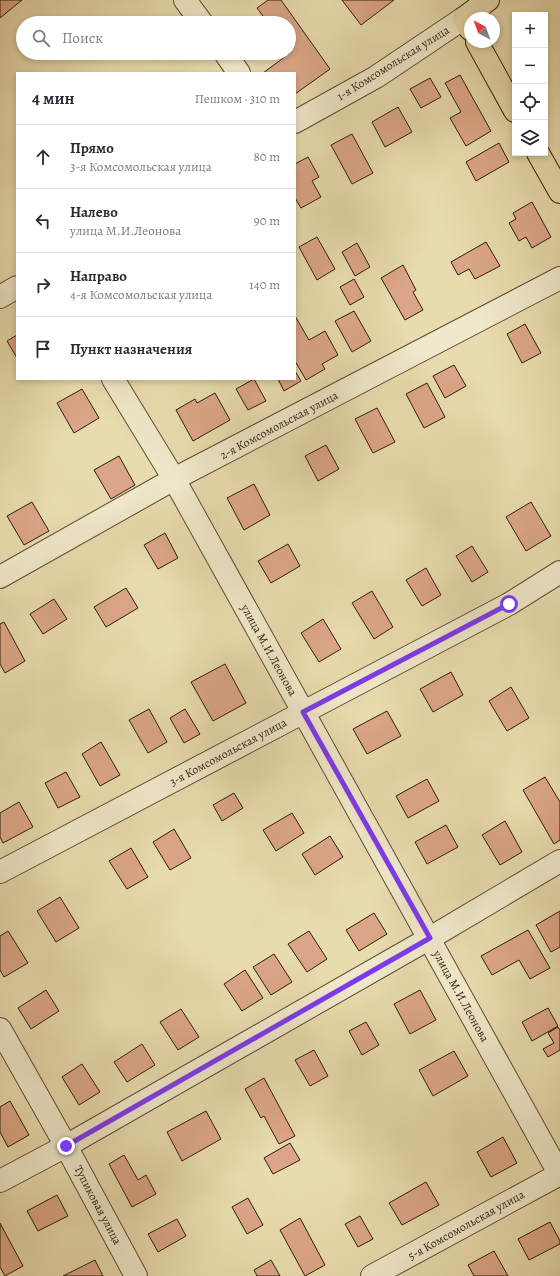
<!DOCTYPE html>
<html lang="ru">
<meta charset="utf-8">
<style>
:root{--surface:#fff;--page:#f2f2f3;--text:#2b2b33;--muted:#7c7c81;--line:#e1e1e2}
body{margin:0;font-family:Alegreya,serif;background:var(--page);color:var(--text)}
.controls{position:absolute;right:12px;top:12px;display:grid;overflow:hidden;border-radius:0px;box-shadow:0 2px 6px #0003}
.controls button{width:36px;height:36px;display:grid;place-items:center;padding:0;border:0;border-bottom:1px solid var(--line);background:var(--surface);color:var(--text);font:20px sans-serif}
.compass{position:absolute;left:464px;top:12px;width:36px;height:36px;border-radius:50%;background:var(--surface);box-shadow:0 2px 6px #0003;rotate:319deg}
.stop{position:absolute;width:12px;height:12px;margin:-9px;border:3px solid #7c3aed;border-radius:50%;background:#fff}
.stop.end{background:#7c3aed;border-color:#fff;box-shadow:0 1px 4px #0008}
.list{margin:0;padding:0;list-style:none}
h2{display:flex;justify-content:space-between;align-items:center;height:52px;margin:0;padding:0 16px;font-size:17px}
h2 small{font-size:13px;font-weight:400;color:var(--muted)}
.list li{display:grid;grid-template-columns:26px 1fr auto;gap:12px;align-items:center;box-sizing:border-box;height:64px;padding:0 16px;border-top:1px solid var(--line)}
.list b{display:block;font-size:15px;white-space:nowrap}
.list p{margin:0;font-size:13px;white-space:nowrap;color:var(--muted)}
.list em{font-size:13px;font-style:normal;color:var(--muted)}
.icon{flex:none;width:22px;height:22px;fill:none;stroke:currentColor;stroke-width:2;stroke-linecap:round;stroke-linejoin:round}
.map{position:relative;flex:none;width:560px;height:1276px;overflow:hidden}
.search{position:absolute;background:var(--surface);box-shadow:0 2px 6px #0003;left:16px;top:16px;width:280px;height:44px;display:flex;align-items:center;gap:10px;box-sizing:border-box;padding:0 14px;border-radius:22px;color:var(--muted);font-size:15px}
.panel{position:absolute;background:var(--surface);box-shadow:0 2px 6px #0003;left:16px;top:72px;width:280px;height:308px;border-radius:0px}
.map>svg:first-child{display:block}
.building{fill:#dba687;stroke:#2e1d0e}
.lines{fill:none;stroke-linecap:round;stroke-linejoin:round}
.minor-casing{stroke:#5c4c36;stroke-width:24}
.major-casing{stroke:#2e1d0e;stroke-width:24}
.minor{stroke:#f0e8ca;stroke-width:22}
.major{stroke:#e8dbad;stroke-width:22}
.route{stroke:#7c3aed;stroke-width:5}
.labels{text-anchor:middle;stroke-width:3;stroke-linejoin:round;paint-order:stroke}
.street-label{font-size:12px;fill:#2e1d0e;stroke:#f0e8ca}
</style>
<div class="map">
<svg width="560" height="1276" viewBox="0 0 560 1276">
<rect width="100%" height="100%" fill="#e8dbad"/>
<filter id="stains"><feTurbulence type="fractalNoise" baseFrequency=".005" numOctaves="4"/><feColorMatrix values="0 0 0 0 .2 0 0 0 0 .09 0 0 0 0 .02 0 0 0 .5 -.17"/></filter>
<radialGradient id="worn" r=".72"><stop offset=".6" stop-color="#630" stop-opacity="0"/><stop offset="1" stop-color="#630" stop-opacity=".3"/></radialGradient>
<g class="building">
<polygon points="0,0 22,0 0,18"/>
<polygon points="268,0 281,0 330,69 295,94 295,73 263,73 290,53 289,23 268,23 257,8"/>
<polygon points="342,0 394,0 361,25"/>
<polygon points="460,75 491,131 466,146 450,118 461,112 445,83"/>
<polygon points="430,78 441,97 421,108 410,89"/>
<polygon points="398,107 412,132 385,147 372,122"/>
<polygon points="352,134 373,173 352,184 331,145"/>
<polygon points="499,143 509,162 476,181 466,162"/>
<polygon points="308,157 319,177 312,181 321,197 301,208 295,198 295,164"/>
<polygon points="532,202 551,237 532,248 526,237 519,241 509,223 516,219 513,213"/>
<polygon points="317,237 335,269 317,280 299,247"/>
<polygon points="486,242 500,266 475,279 469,269 458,275 451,262"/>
<polygon points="357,243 370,267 355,276 342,252"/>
<polygon points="403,265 416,290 413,292 423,310 405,320 381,278"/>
<polygon points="354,279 364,297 350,305 340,287"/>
<polygon points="354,311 371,341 352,352 335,321"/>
<polygon points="295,316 309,340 325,331 338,355 322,364 325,369 306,380 295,361"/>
<polygon points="525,324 541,353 522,363 507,334"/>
<polygon points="17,335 17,358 7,341"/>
<polygon points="454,365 466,386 445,398 433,376"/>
<polygon points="295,371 301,381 284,391 278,379 295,379"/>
<polygon points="254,379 266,401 248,410 236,389"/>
<polygon points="427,383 445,417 424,428 406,394"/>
<polygon points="82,389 99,418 74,433 57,403"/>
<polygon points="215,393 230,420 193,441 176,410 195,399 197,403"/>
<polygon points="377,408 395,442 373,453 355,419"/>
<polygon points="326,445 339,469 318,481 305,456"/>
<polygon points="119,456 135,485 111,499 94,470"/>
<polygon points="254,484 270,515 244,530 227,498"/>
<polygon points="32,502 49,531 24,545 7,516"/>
<polygon points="531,502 551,536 526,551 506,517"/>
<polygon points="165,533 178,558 158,569 144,545"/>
<polygon points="288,544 300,566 271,583 258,561"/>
<polygon points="472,546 488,572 472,582 456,556"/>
<polygon points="426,568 441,595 422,606 406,580"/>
<polygon points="126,588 138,608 106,627 94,607"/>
<polygon points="372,591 393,627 374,639 352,603"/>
<polygon points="54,599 67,619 43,634 30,614"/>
<polygon points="323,619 341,649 319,662 301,633"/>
<polygon points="4,622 25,661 5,673 0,664 0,624"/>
<polygon points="225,664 246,703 213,721 191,682"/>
<polygon points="451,672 463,695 433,712 420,689"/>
<polygon points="511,687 529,718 507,731 489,701"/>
<polygon points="149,709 167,742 148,753 129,720"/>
<polygon points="185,709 200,734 184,743 170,718"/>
<polygon points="387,711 401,736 367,754 353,729"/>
<polygon points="101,742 120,775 100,786 82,754"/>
<polygon points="66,772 80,797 58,808 45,783"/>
<polygon points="545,777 560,802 560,840 554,844 523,790"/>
<polygon points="427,779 439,801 408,818 396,796"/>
<polygon points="234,793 243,808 222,821 213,805"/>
<polygon points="19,802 33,827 3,843 0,837 0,813"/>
<polygon points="292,813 304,833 276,851 263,830"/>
<polygon points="505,821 522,852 500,865 482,835"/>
<polygon points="446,825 458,847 427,864 415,842"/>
<polygon points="174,829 191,858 170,870 153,842"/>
<polygon points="330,836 343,857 315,875 302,854"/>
<polygon points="131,848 148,877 127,889 109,861"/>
<polygon points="60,897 79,928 56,942 37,911"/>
<polygon points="560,911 560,947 551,952 536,925"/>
<polygon points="374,913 387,934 359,951 346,930"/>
<polygon points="528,930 550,968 530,979 519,960 492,975 481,956"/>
<polygon points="8,931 28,963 4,977 0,970 0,936"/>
<polygon points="309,931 327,959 307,972 288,944"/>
<polygon points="274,954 292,982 271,995 253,967"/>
<polygon points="245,970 263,998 242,1011 224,984"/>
<polygon points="46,990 59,1011 31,1029 18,1008"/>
<polygon points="420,990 436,1020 410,1034 394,1004"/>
<polygon points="548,1008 558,1026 532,1041 522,1022"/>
<polygon points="181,1009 199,1037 178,1050 160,1022"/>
<polygon points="366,1022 379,1045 362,1055 349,1031"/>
<polygon points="558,1027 560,1030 560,1050 548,1057 543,1049 554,1043 548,1033"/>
<polygon points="142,1044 155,1065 127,1082 114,1062"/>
<polygon points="314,1050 328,1076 310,1086 295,1060"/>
<polygon points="454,1051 468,1076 433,1096 419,1070"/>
<polygon points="82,1064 100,1092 79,1105 62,1077"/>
<polygon points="264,1078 295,1136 279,1144 264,1116 261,1118 245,1089"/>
<polygon points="10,1101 29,1135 8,1147 0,1132 0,1107"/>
<polygon points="206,1111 221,1139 182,1161 167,1132"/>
<polygon points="503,1137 517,1163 491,1177 477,1152"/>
<polygon points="290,1143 300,1160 273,1174 264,1158"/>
<polygon points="124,1155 138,1180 146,1175 156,1194 132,1207 109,1164"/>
<polygon points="426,1182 439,1205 402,1225 389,1203"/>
<polygon points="57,1195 68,1216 38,1231 27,1211"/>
<polygon points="248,1198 263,1225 247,1234 232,1207"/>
<polygon points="360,1216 373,1239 358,1247 345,1224"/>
<polygon points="300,1218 325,1265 305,1276 280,1230"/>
<polygon points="177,1219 186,1236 158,1252 148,1234"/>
<polygon points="550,1222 560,1241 560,1244 529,1260 518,1239"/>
<polygon points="0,1223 23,1266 5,1276 0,1267"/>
<polygon points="494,1251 508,1276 474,1276 468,1265"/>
<polygon points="95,1260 103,1276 63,1276"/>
<polygon points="271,1260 280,1276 257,1276 254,1270"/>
</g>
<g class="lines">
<g class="minor-casing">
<g id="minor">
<polyline points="185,0 202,23"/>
<polyline points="225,53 239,73"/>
<polyline points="295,122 376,77 464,18"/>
<polyline points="0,297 17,287"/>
<polyline points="113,379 174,479 560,1175"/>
<polyline points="0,577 174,479 560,278"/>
<polyline points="0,872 509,604 560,572"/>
<polyline points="0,1029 66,1146 136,1276"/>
<polyline points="0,1181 66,1146 430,938 560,861"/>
<polyline points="372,1276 560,1174"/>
</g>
</g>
<g class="major-casing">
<g id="major">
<polyline points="470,29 464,18 488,0"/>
<polyline points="477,42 515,111"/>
<polyline points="538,153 560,192"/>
</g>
</g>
<use href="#minor" class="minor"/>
<use href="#major" class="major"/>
</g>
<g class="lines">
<polyline class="route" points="66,1146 430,938 303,712 509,604"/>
</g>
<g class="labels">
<g class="street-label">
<text transform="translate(393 63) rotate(-32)" y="4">1-я Комсомольская улица</text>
<text transform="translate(279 425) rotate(-28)" y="4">2-я Комсомольская улица</text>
<text transform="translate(269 650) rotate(61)" y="4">улица М.И.Леонова</text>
<text transform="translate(228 752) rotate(-28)" y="4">3-я Комсомольская улица</text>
<text transform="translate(461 996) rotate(61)" y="4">улица М.И.Леонова</text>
<text transform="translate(98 1205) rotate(62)" y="4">Тупиковая улица</text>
<text transform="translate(466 1225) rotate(-29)" y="4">5-я Комсомольская улица</text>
</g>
</g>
<rect width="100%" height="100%" filter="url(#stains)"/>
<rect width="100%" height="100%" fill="url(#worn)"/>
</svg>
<div class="controls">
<button>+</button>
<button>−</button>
<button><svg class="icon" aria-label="locate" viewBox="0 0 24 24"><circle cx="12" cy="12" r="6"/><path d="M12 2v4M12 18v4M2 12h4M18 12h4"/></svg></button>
<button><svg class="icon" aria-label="layers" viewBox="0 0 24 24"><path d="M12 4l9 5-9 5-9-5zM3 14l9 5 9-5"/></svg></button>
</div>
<svg class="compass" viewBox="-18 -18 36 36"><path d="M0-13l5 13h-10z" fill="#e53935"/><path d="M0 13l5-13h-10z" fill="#7c7c81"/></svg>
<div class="stop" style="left:509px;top:604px"></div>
<div class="stop end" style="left:66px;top:1146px"></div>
<div class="search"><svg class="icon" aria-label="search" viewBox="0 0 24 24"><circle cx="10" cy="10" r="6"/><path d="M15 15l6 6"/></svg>Поиск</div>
<section class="panel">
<h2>4 мин<small>Пешком · 310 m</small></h2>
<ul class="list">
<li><svg class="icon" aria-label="ahead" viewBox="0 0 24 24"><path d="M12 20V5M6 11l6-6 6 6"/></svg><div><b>Прямо</b><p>3-я Комсомольская улица</p></div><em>80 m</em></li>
<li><svg class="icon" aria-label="left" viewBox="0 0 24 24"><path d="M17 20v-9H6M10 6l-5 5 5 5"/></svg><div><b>Налево</b><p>улица М.И.Леонова</p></div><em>90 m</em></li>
<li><svg class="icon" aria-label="right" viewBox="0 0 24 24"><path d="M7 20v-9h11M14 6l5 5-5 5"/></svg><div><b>Направо</b><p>4-я Комсомольская улица</p></div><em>140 m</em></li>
<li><svg class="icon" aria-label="arrive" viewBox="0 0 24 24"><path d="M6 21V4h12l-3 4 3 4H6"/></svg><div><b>Пункт назначения</b></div></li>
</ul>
</section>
</div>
